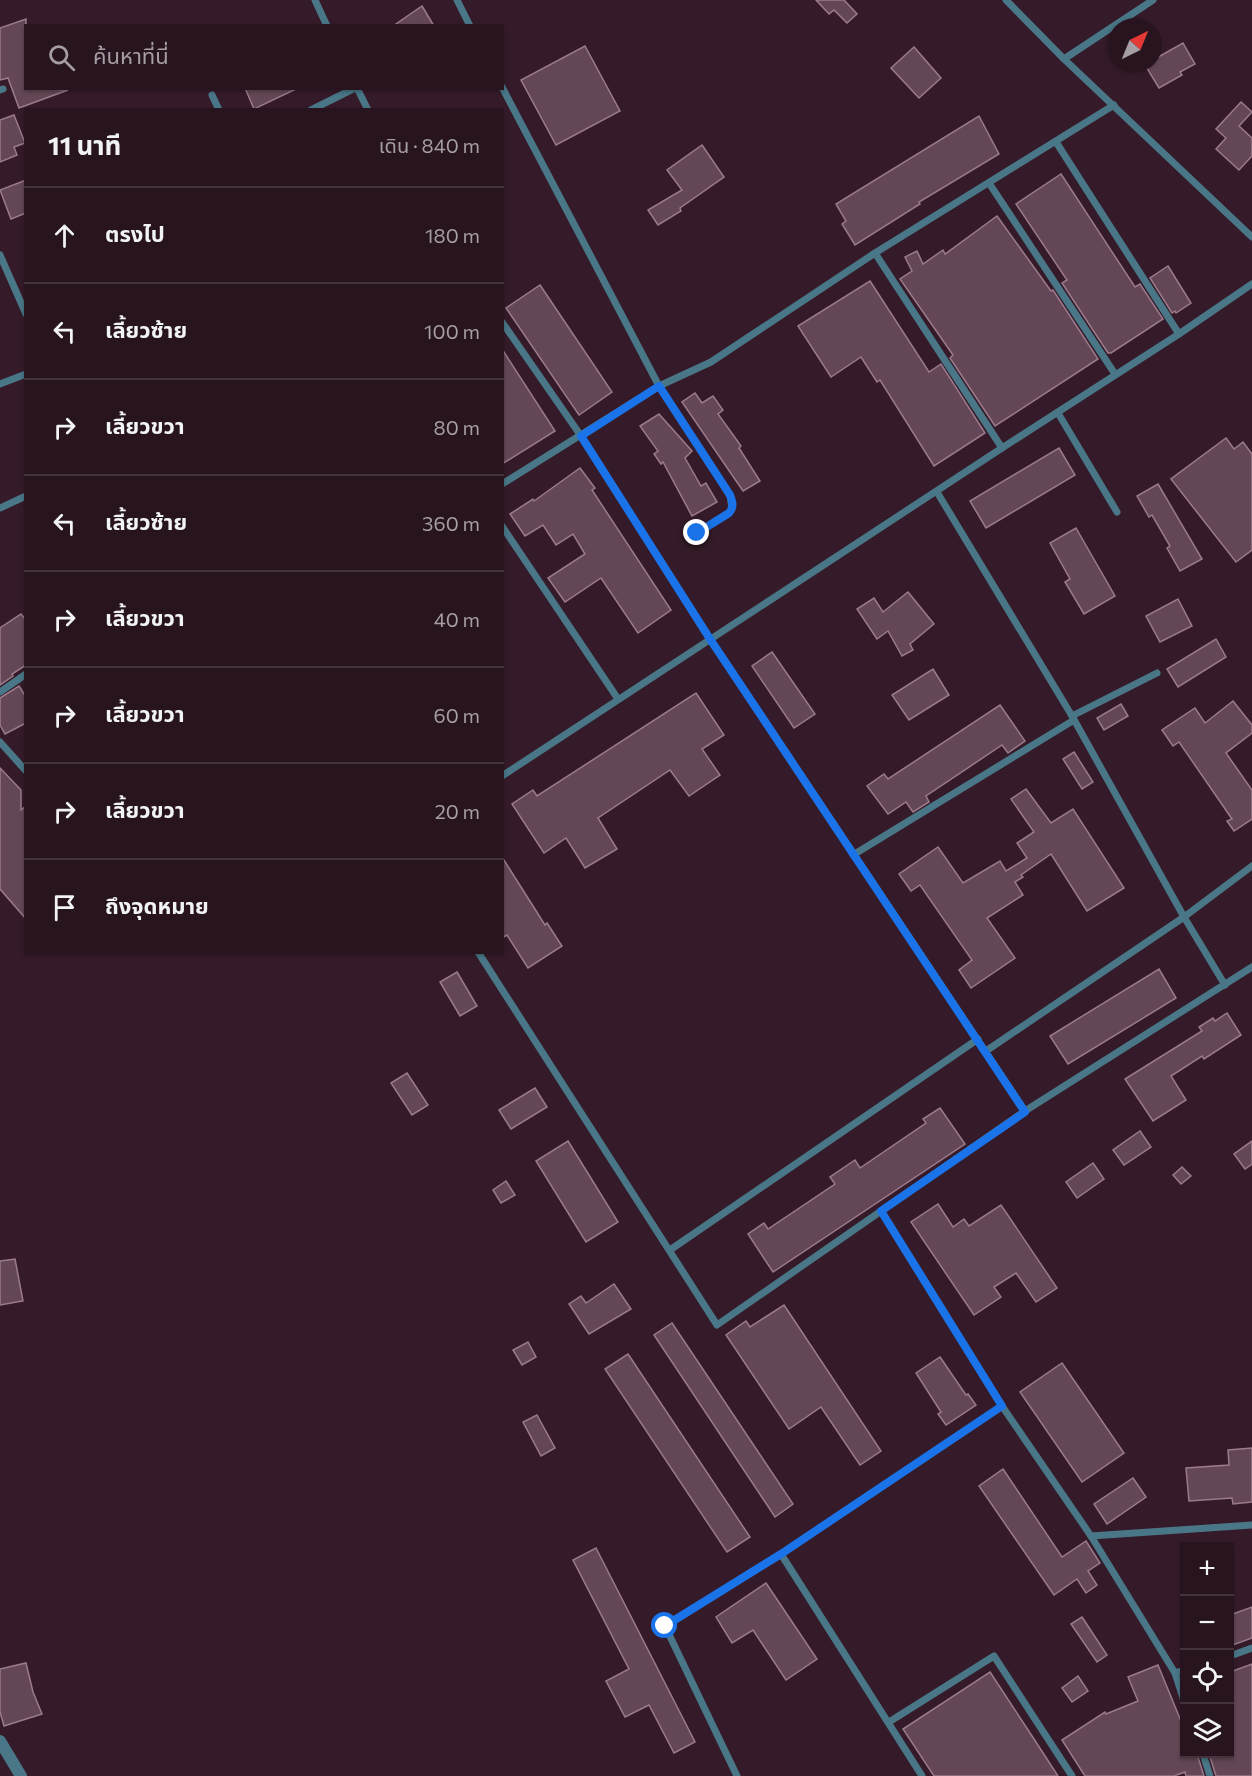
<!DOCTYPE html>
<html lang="th">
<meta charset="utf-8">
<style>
:root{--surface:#28141f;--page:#301d28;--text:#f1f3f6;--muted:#a59ea4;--line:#44333d}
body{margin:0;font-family:Commissioner,"Noto Sans Thai",sans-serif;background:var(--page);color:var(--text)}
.controls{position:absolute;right:18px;bottom:18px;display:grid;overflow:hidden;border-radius:0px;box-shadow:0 2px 4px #0004}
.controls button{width:54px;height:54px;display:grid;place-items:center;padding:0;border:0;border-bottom:2px solid var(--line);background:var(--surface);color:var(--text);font:30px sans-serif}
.compass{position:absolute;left:1108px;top:18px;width:54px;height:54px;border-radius:50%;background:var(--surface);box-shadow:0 2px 4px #0004;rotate:43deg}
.stop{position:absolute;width:18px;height:18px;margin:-14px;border:4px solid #1a73e8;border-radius:50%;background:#fff}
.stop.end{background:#1a73e8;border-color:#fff;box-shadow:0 2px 6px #0008}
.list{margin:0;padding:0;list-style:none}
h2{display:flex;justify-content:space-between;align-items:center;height:78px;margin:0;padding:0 24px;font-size:26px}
h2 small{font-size:20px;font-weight:400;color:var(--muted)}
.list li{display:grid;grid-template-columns:39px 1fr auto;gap:18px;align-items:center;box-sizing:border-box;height:96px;padding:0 24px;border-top:2px solid var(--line)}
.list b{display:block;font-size:22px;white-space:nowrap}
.list em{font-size:20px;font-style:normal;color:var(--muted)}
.icon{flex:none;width:33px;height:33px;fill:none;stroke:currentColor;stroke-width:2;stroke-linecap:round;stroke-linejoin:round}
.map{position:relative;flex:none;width:1252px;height:1776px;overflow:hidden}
.search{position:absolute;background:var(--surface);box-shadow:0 2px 4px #0004;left:24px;top:24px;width:480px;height:66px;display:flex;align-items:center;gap:15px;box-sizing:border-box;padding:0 21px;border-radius:0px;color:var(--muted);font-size:22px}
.panel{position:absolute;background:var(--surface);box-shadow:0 2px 4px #0004;left:24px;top:108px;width:480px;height:846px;border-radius:0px}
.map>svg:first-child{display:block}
.building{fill:#644756;stroke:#9b7b8b;stroke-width:1.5}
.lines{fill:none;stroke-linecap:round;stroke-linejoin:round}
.lane{stroke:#497788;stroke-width:7}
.street{stroke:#497788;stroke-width:12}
.route{stroke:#1a73e8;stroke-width:8}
</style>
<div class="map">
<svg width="1252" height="1776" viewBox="0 0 1252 1776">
<rect width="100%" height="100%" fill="#351b29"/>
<g class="building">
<polygon points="816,0 844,0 857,14 847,23 834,10 829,14"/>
<polygon points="422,6 434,26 393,26"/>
<polygon points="26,19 26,88 68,90 19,108 8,78 0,80 0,28"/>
<polygon points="1183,43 1195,64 1180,72 1182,75 1159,88 1145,65 1153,63 1153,60"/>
<polygon points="585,46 620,111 556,145 521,80"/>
<polygon points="914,47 941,78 919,98 891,68"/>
<polygon points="245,88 298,88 254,109"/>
<polygon points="1241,102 1252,112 1239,126 1252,138 1252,156 1239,170 1216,149 1226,138 1216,129"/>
<polygon points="14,115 25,143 14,147 17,155 0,162 0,120"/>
<polygon points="979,116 999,154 919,202 920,204 855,245 842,224 846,221 836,204"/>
<polygon points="702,145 724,177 680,208 681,211 658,225 648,210 682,190 667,170"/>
<polygon points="1061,174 1135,287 1140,284 1163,319 1111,353 1108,353 1062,283 1067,280 1016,204"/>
<polygon points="26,180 26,213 11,219 0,190"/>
<polygon points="997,216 1051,291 1053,290 1098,359 995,426 950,358 953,355 900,279 912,271 905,257 917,251 923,264 943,250 945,254"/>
<polygon points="1168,266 1191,303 1176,313 1175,311 1172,313 1150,278"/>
<polygon points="870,281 929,372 941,364 985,433 934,466 880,380 877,382 861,357 831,377 798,326"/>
<polygon points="540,285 612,392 579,415 506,308"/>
<polygon points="502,349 555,431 502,464"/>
<polygon points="695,393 702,403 713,396 723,410 718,414 741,446 739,448 760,481 743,491 682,402"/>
<polygon points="659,414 692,451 685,458 701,486 706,483 717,502 692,516 663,462 661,464 654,454 658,451 640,426"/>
<polygon points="1226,438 1234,449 1243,442 1252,454 1252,550 1236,562 1171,479"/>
<polygon points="1059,448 1075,475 986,528 970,501"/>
<polygon points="580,468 595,488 592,490 671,610 638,633 601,578 565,602 548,578 585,554 573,534 556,545 543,525 525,536 510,514 533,499 534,501"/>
<polygon points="1158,484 1202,559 1180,571 1167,548 1170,546 1152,515 1149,517 1137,496"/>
<polygon points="1076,528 1115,596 1084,614 1065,582 1070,579 1050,543"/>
<polygon points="908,592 934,624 910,644 913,650 902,656 888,631 877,639 857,609 874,598 883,612"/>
<polygon points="1178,599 1192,626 1160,642 1146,616"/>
<polygon points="21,614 26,620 26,665 12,674 13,676 0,685 0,628"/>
<polygon points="1216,639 1226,657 1178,687 1167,669"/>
<polygon points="772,652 815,714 794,728 752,666"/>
<polygon points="933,669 949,695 909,720 892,695"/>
<polygon points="19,686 26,697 26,723 5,734 0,725 0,698"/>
<polygon points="696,693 724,735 702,749 720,775 689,796 670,770 598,818 617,849 585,868 566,838 544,853 512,804 533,790 537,796"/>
<polygon points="1233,701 1252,725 1252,733 1226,753 1252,790 1252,819 1234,831 1227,821 1232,819 1179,742 1173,746 1162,730 1195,708 1205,723"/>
<polygon points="1121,704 1128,716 1104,730 1097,718"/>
<polygon points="1000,705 1025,741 1008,753 1002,745 926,796 929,802 913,812 906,802 888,814 867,786 884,774 888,779"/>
<polygon points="1074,752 1093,782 1082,789 1063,759"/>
<polygon points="0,768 21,790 21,810 26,806 26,919 0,889"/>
<polygon points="1026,789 1051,823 1073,809 1124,888 1087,911 1051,854 1021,875 1023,877 1015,882 1023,895 987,918 1015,958 971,988 959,970 972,960 920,885 911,891 899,874 938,847 963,883 1000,861 1006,871 1027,858 1017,843 1034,832 1011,799"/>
<polygon points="502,857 545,925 547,923 562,946 528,968 507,935 502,938"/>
<polygon points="1159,969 1176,998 1068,1064 1050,1036"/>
<polygon points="457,972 477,1006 460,1016 440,982"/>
<polygon points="1227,1013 1241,1035 1204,1059 1202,1056 1171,1076 1186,1100 1153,1121 1125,1079 1202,1031 1199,1027 1213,1018 1215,1021"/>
<polygon points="407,1073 428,1105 412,1115 391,1083"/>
<polygon points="535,1088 547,1107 511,1129 499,1110"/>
<polygon points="940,1108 965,1144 773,1272 748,1234 764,1223 768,1229 835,1184 830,1177 855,1160 860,1168 926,1123 923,1119"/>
<polygon points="1140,1131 1151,1147 1124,1165 1113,1150"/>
<polygon points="568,1141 618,1222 586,1242 536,1161"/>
<polygon points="1252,1141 1252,1164 1245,1169 1234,1154"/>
<polygon points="1093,1163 1104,1179 1077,1198 1066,1182"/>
<polygon points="1182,1167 1191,1176 1181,1184 1173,1175"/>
<polygon points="506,1181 515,1195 501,1203 493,1190"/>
<polygon points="938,1204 953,1227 964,1219 969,1226 1001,1205 1057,1288 1036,1302 1016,1273 994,1287 1001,1297 974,1315 911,1222"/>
<polygon points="15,1259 23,1301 0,1305 0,1261"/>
<polygon points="614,1284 631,1309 589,1334 569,1304 581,1296 586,1303"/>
<polygon points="784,1305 881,1451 860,1465 821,1407 789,1429 726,1335 746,1321 750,1327"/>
<polygon points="672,1323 793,1504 775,1517 654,1335"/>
<polygon points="528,1342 536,1357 522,1365 513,1350"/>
<polygon points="628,1354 750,1537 727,1552 605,1369"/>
<polygon points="940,1357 966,1395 968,1394 976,1405 946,1425 938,1414 941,1412 916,1373"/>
<polygon points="1062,1363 1124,1453 1082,1482 1020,1392"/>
<polygon points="537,1415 555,1448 541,1456 523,1422"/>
<polygon points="1252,1448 1252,1502 1233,1504 1232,1498 1189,1501 1186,1468 1229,1465 1228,1450"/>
<polygon points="1003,1469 1062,1557 1086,1541 1100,1563 1088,1571 1097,1585 1086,1593 1077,1579 1054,1595 979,1486"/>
<polygon points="1133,1478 1146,1497 1107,1524 1094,1504"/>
<polygon points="596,1548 695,1742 674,1753 649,1705 625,1717 606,1681 629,1669 573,1560"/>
<polygon points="766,1583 817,1659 786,1680 753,1630 732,1643 716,1617"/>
<polygon points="1252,1607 1252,1638 1230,1646 1230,1615"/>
<polygon points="1082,1617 1107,1655 1097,1662 1071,1624"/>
<polygon points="26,1663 33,1692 42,1714 4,1726 0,1712 0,1669"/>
<polygon points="1252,1664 1252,1776 1216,1776 1209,1754 1230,1754 1230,1672"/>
<polygon points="1158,1665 1185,1731 1185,1754 1197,1754 1204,1776 1186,1776 1185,1772 1174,1776 1085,1776 1062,1740 1105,1712 1106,1714 1138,1701 1128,1677"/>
<polygon points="990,1672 1034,1739 1058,1776 934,1776 903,1729"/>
<polygon points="1078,1676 1088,1691 1072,1702 1062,1688"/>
</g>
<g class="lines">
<g class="lane">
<polyline points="315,0 327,26"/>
<polyline points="457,0 470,26"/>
<polyline points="1006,0 1064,59 1252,237"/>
<polyline points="1064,59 1153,0"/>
<polyline points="502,87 659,386 730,495 732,509 729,513 697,533"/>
<polyline points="357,88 368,110"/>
<polyline points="0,90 3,89"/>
<polyline points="212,95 219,110"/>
<polyline points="311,110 355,88"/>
<polyline points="1056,142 1179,334"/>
<polyline points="989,183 1115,374"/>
<polyline points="875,253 1002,448"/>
<polyline points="0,255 26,314"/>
<polyline points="502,322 581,436 710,639 1025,1111"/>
<polyline points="0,384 26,374"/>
<polyline points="1058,413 1117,512"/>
<polyline points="502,484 659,386 711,362 875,253 1114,105"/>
<polyline points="937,492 1072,716 1184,917 1225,985"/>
<polyline points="0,508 26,496"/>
<polyline points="502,526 618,699"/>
<polyline points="0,692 26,674"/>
<polyline points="1072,716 1157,673"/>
<polyline points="0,742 26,771"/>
<polyline points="502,776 1002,448 1179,334 1252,284"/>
<polyline points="853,855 1074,720"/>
<polyline points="478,952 717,1325 1025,1111 1252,967"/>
<polyline points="986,1051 1184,917 1252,866"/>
<polyline points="881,1211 1002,1406 1091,1536 1175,1673 1184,1701"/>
<polyline points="670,1250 978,1039"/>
<polyline points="1091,1536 1252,1525"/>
<polyline points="781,1554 922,1776"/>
<polyline points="1230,1656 1252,1648"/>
<polyline points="1175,1673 1184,1670"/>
<polyline points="889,1722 994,1656 1072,1776"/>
<polyline points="1203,1754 1210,1776"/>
<polyline points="737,1776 665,1626 781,1554 1002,1406"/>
</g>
<polyline class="street" points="0,1741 21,1776"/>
</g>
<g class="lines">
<path class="route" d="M665 1626 781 1554 1002 1406 881 1211 1025 1112 710 639 581 436 659 386 730 495C733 503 734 507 729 513L697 533"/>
</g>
</svg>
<div class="controls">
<button>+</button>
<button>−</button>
<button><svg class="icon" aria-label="locate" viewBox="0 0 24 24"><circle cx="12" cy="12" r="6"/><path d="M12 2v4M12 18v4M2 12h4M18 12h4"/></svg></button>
<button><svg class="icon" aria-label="layers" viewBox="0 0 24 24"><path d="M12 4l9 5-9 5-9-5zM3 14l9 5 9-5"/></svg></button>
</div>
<svg class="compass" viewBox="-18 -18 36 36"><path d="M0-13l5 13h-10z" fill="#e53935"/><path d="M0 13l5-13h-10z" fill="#a59ea4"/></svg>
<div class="stop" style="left:665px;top:1626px"></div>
<div class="stop end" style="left:697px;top:533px"></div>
<div class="search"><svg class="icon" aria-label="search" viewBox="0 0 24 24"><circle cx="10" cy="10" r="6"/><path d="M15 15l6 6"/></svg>ค้นหาที่นี่</div>
<section class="panel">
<h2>11 นาที<small>เดิน · 840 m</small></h2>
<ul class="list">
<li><svg class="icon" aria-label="ahead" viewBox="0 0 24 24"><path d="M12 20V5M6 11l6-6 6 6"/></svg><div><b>ตรงไป</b></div><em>180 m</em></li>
<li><svg class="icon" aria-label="left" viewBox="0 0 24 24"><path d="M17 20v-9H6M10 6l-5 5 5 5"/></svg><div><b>เลี้ยวซ้าย</b></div><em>100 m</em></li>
<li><svg class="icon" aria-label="right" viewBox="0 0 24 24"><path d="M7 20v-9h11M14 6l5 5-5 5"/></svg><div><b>เลี้ยวขวา</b></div><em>80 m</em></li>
<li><svg class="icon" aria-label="left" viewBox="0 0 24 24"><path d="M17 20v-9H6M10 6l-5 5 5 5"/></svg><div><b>เลี้ยวซ้าย</b></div><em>360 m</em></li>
<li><svg class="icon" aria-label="right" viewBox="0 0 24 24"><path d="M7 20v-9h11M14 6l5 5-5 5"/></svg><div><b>เลี้ยวขวา</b></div><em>40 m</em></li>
<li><svg class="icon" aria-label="right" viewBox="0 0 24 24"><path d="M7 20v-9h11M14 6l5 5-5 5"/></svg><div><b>เลี้ยวขวา</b></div><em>60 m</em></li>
<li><svg class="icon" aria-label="right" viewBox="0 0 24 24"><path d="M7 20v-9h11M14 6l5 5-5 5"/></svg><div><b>เลี้ยวขวา</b></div><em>20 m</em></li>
<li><svg class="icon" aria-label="arrive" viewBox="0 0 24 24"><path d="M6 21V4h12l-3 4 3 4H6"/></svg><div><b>ถึงจุดหมาย</b></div></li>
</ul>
</section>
</div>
